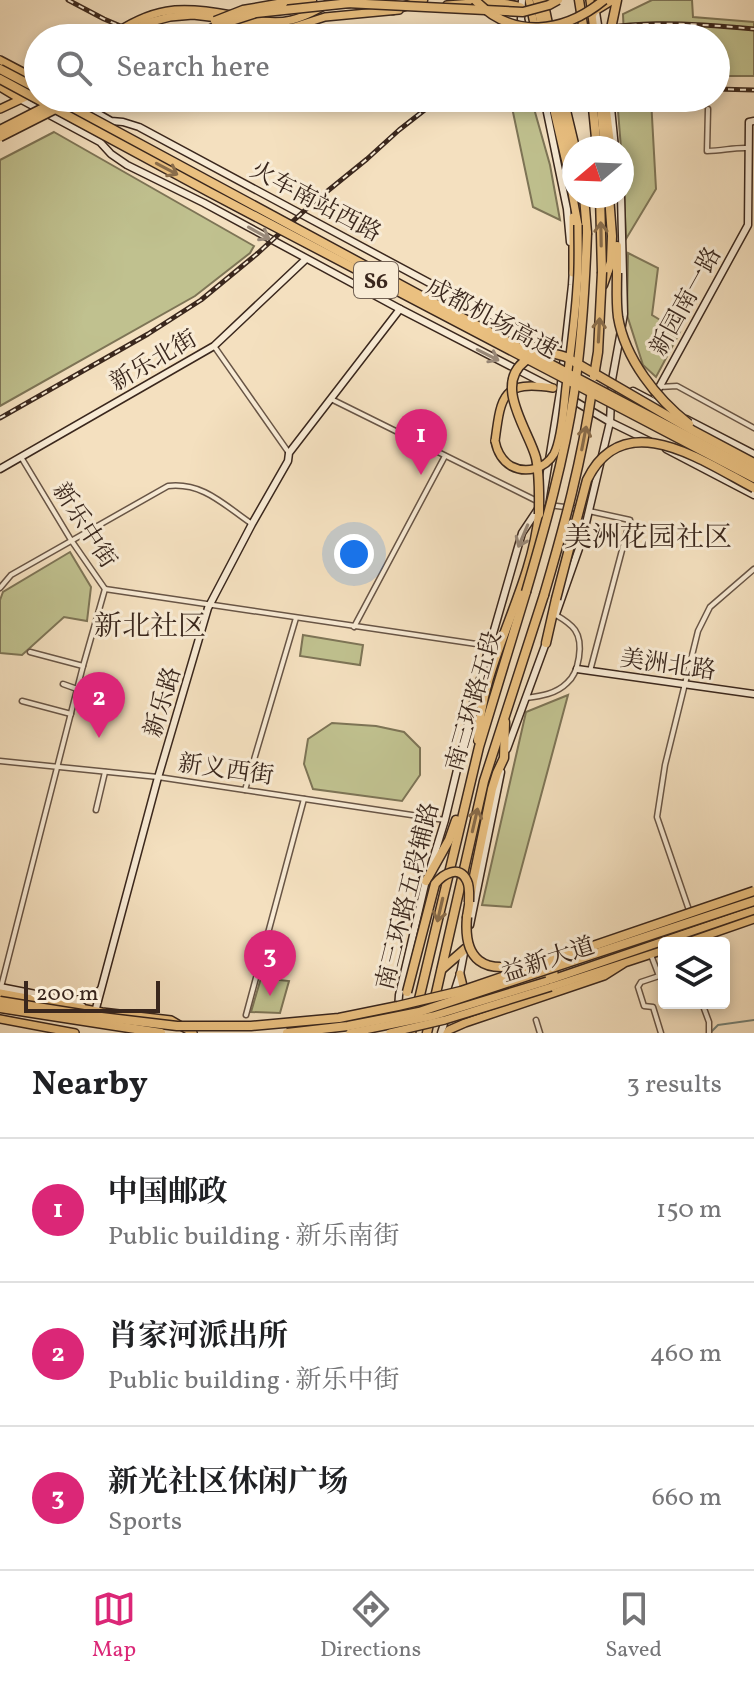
<!DOCTYPE html>
<meta charset="utf-8">
<style>
:root{--surface:#fff;--page:#f6f6f6;--text:#202124;--muted:#757577;--line:#e0e0e0;--accent:#db2777}
body{margin:0;font-family:Vollkorn,"Noto Serif SC",serif;background:var(--page);color:var(--text)}
.controls{position:absolute;right:24px;bottom:24px;display:grid;overflow:hidden;border-radius:8px;box-shadow:0 4px 12px #0003}
.controls button{width:72px;height:72px;display:grid;place-items:center;padding:0;border:0;border-bottom:2px solid var(--line);background:var(--surface);color:var(--text);font:40px sans-serif}
.compass{position:absolute;left:562px;top:136px;width:72px;height:72px;border-radius:50%;background:var(--surface);box-shadow:0 4px 12px #0003;rotate:251deg}
.scale{position:absolute;left:24px;bottom:20px;width:136px;box-sizing:border-box;padding-left:8px;border:4px solid #3a271d;border-top:0;font-size:22px;line-height:28px;white-space:nowrap;color:#3a271d;-webkit-text-stroke:6px #f8ebd5;paint-order:stroke}
.you{position:absolute;left:354px;top:554px;width:28px;height:28px;margin:-20px;border:6px solid #fff;border-radius:50%;background:#1a73e8;box-shadow:0 0 0 12px #1a73e833}
.badge{display:grid;place-items:center;width:52px;height:52px;border-radius:50%;background:var(--accent);color:#fff;font-size:26px;font-weight:700}
.pin{position:absolute;translate:-50% -66px;filter:drop-shadow(0 2px 4px #0008)}
.pin::after{content:'';position:absolute;top:42px;width:28px;height:24px;background:inherit;clip-path:polygon(0 0,100% 0,50% 100%)}
.list{margin:0;padding:0;list-style:none}
h2{display:flex;justify-content:space-between;align-items:center;height:104px;margin:0;padding:0 32px;font-size:34px}
h2 small{font-size:26px;font-weight:400;color:var(--muted)}
.list li{display:grid;grid-template-columns:52px 1fr auto;gap:24px;align-items:center;box-sizing:border-box;height:144px;padding:0 32px;border-top:2px solid var(--line)}
.list b{display:block;font-size:30px;white-space:nowrap}
.list p{margin:0;font-size:26px;white-space:nowrap;color:var(--muted)}
.list em{font-size:26px;font-style:normal;color:var(--muted)}
.icon{flex:none;width:44px;height:44px;fill:none;stroke:currentColor;stroke-width:2;stroke-linecap:round;stroke-linejoin:round}
.map{position:relative;flex:none;width:754px;height:1033px;overflow:hidden}
.search{position:absolute;background:var(--surface);box-shadow:0 4px 12px #0003;left:24px;right:24px;top:24px;height:88px;display:flex;align-items:center;gap:20px;box-sizing:border-box;padding:0 28px;border-radius:44px;color:var(--muted);font-size:30px}
.sheet{height:536px;background:var(--surface)}
nav{display:flex;justify-content:space-around;align-items:center;box-sizing:border-box;height:112px;border-top:2px solid var(--line);background:var(--surface);font-size:22px;color:var(--muted)}
nav a{display:grid;justify-items:center;gap:4px}
nav .on{color:var(--accent)}
.map>svg:first-child{display:block}
.green{fill:#c0c18f;stroke:#7d7456;stroke-width:2}
.lines{fill:none;stroke-linecap:round;stroke-linejoin:round}
.stream{stroke:#758176;stroke-width:2}
.street-casing{stroke:#685546;stroke-width:7}
.secondary-casing{stroke:#3a271d;stroke-width:9}
.primary-casing{stroke:#3a271d;stroke-width:10}
.highway-casing{stroke:#3a271d;stroke-width:11}
.street{stroke:#f8ebd5;stroke-width:4}
.secondary{stroke:#f8ebd5;stroke-width:6}
.primary{stroke:#eac080;stroke-width:7}
.highway{stroke:#eac080;stroke-width:8}
.rail-casing{stroke:#3a271d;stroke-width:5}
.rail{stroke:#f8ebd5;stroke-width:2;stroke-dasharray:6;stroke-linecap:butt}
.primary-bridge-casing{stroke:#3a271d;stroke-width:10;stroke-linecap:butt}
.highway-bridge-casing{stroke:#3a271d;stroke-width:11;stroke-linecap:butt}
.primary-bridge{stroke:#eac080;stroke-width:7}
.highway-bridge{stroke:#eac080;stroke-width:8}
.oneway{stroke:#896c4a}
.oneway2{stroke:#998979}
.labels{text-anchor:middle;stroke-width:6;stroke-linejoin:round;paint-order:stroke}
.shield{fill:#f8ebd5;stroke:#736254;stroke-width:2}
.shield-label{font-size:22px;font-weight:bold;fill:#3a271d}
.street-label{font-size:24px;fill:#3a271d;stroke:#f8ebd5}
.quarter-label{font-size:28px;fill:#3a271d;stroke:#f8ebd5}
</style>
<div class="map">
<svg width="754" height="1033" viewBox="0 0 754 1033">
<rect width="100%" height="100%" fill="#f4e0bf"/>
<filter id="stains"><feTurbulence type="fractalNoise" baseFrequency=".0025" numOctaves="4"/><feColorMatrix values="0 0 0 0 .2 0 0 0 0 .09 0 0 0 0 .02 0 0 0 .5 -.17"/></filter>
<radialGradient id="worn" r=".72"><stop offset=".6" stop-color="#630" stop-opacity="0"/><stop offset="1" stop-color="#630" stop-opacity=".3"/></radialGradient>
<g class="green">
<polygon points="652,0 692,0 693,17 754,22 754,76 716,76 716,38 624,38 623,14"/>
<polygon points="510,98 531,98 550,165 560,220 533,207"/>
<polygon points="617,98 651,99 656,189 626,239 622,148 621,148"/>
<polygon points="54,132 254,246 250,253 195,296 0,406 0,160"/>
<polygon points="628,253 658,268 652,315 680,332 656,377 643,365 627,315"/>
<polygon points="70,552 91,587 87,621 64,617 22,655 0,653 0,600 3,592"/>
<polygon points="303,635 363,645 360,665 300,656"/>
<polygon points="568,695 511,907 482,905 526,712"/>
<polygon points="332,723 376,726 404,732 420,748 420,775 402,801 313,789 304,764 308,739"/>
<polygon points="261,978 289,981 280,1013 251,1012"/>
</g>
<g class="lines">
<g class="stream">
<polyline points="310,38 315,32 317,24"/>
<polyline points="0,125 14,119"/>
<polyline points="711,1032 718,1025 754,1020"/>
</g>
<g class="street-casing">
<g id="street">
<path d="M708 109 707 151C723 151 734 147 749 148"/>
<polyline points="214,346 289,453"/>
<polyline points="659,387 677,386 754,428"/>
<polyline points="331,399 537,501"/>
<polyline points="21,457 71,540 105,589"/>
<polyline points="549,505 580,509"/>
<polyline points="589,511 630,520 590,671"/>
<path d="M0 588 11 575 168 486C203 482 224 505 252 524"/>
<polyline points="105,589 490,646"/>
<polyline points="354,627 445,456"/>
<polyline points="30,652 83,666"/>
<polyline points="63,684 77,689"/>
<path d="M526 698C541 696 556 694 567 683 579 673 584 643 575 630 570 623 563 619 556 615"/>
<polyline points="22,701 71,714"/>
<polyline points="0,761 158,777 445,820"/>
<polyline points="245,790 296,618"/>
<polyline points="96,810 105,772"/>
<polyline points="690,913 657,817 665,765 698,631 710,607 754,569"/>
<polyline points="651,955 659,976 664,974"/>
<polyline points="659,976 641,982 638,987 644,1006 653,1007 661,1033"/>
<polyline points="1,987 83,666 105,589"/>
<polyline points="702,1003 709,1022 709,1033"/>
<polyline points="246,1015 304,799"/>
<polyline points="536,1020 540,1033"/>
</g>
</g>
<g class="secondary-casing">
<g id="secondary">
<polyline points="522,0 521,19 525,38"/>
<polyline points="596,12 600,38"/>
<polyline points="71,98 111,121 123,122 139,127 437,287 564,353"/>
<polyline points="544,98 567,209 570,242"/>
<polyline points="610,98 615,148"/>
<polyline points="20,99 100,142 111,154 127,165 204,203 400,309 551,387"/>
<polyline points="633,391 673,412"/>
<polyline points="655,395 748,225 749,122 754,121"/>
<polyline points="571,399 610,422 649,441"/>
<polyline points="686,419 754,454"/>
<polyline points="666,449 754,495"/>
<polyline points="0,469 214,346 306,259"/>
<polyline points="556,614 582,540 610,422 612,380 624,314 621,196"/>
<polyline points="577,669 754,694"/>
<polyline points="507,749 547,640"/>
<polyline points="430,869 445,820 473,703 522,533 542,503 560,392 572,285 573,269"/>
<polyline points="470,925 501,772"/>
<polyline points="0,987 66,1000 82,1006"/>
<path d="M71 1000C83 999 92 999 100 990"/>
<polyline points="398,1010 399,995 426,880"/>
<polyline points="95,1012 157,781 208,608 252,524 288,461 289,453 400,309"/>
<polyline points="441,1033 460,974 465,948"/>
</g>
</g>
<g class="primary-casing">
<g id="primary">
<polyline points="529,0 537,38"/>
<polyline points="590,0 595,38"/>
<path d="M447 5C468 3 504 0 521 7"/>
<path d="M243 17C284 28 299 20 335 0"/>
<path d="M108 38C152 7 179 5 231 15"/>
<polyline points="117,38 147,23 170,17 193,15 226,19 273,30 294,27 325,17 399,10"/>
<polyline points="0,60 38,80"/>
<polyline points="0,87 20,99"/>
<polyline points="551,98 568,171 578,225"/>
<polyline points="605,98 610,140"/>
<polyline points="0,109 30,95"/>
<polyline points="573,273 573,217"/>
<path d="M495 441C501 396 502 380 553 388"/>
<polyline points="685,943 754,919"/>
<polyline points="460,974 463,986 476,996 485,996 554,973"/>
<polyline points="547,981 754,910"/>
<polyline points="551,987 664,950"/>
<polyline points="0,993 102,1012 171,1020 193,1033"/>
<polyline points="0,1019 75,1033"/>
<polyline points="447,1033 449,1030 465,1023 604,976 623,964"/>
</g>
</g>
<g class="highway-casing">
<g id="highway">
<polyline points="537,0 544,38"/>
<polyline points="543,0 551,38"/>
<polyline points="579,0 585,38"/>
<polyline points="283,3 312,0"/>
<polyline points="393,10 423,0"/>
<polyline points="592,15 594,11 612,0"/>
<polyline points="609,38 617,0"/>
<polyline points="557,98 574,166"/>
<polyline points="563,98 575,148"/>
<polyline points="592,98 597,148"/>
<polyline points="600,98 605,148"/>
<polyline points="584,196 587,233"/>
<polyline points="600,196 602,272"/>
<polyline points="617,246 617,273"/>
<polyline points="603,285 611,262 612,236 609,196"/>
<polyline points="546,643 556,599"/>
<path d="M478 740C481 661 531 593 539 514"/>
<polyline points="426,881 449,840 456,820"/>
<polyline points="467,917 473,881 492,789 497,773 504,758 505,722"/>
<polyline points="442,969 465,949"/>
<polyline points="411,1033 479,747 526,592"/>
<polyline points="427,1033 484,781 544,595"/>
</g>
</g>
<use href="#street" class="street"/>
<use href="#secondary" class="secondary"/>
<use href="#primary" class="primary"/>
<use href="#highway" class="highway"/>
<g class="rail-casing">
<g id="rail">
<polyline points="68,0 104,19 149,38"/>
<path d="M560 38C623 18 690 23 754 29"/>
<polyline points="716,89 754,90"/>
<polyline points="0,418 148,334 201,300 258,253 314,202 367,159 399,130 440,98"/>
</g>
</g>
<use href="#rail" class="rail"/>
<g class="primary-bridge-casing">
<g id="primary-bridge">
<path d="M495 441C497 451 501 460 511 466 526 474 545 469 554 454 562 439 564 404 566 387 570 354 575 321 577 287 579 267 578 246 578 225"/>
<polyline points="350,1033 433,1016 547,981"/>
<polyline points="390,1033 445,1020 551,987"/>
</g>
</g>
<g class="highway-bridge-casing">
<g id="highway-bridge">
<path d="M475 0C513 40 564 33 604 0"/>
<polyline points="346,3 523,12 549,5 558,0"/>
<polyline points="215,21 243,10 283,3"/>
<polyline points="180,38 195,30"/>
<polyline points="192,38 219,25 256,13 350,3"/>
<polyline points="0,69 38,89"/>
<polyline points="0,79 209,192 754,478"/>
<polyline points="55,98 438,305 754,471"/>
<polyline points="0,130 51,104"/>
<polyline points="0,137 77,98"/>
<path d="M617 273C617 287 616 302 618 317 625 359 657 399 689 424"/>
<polyline points="594,376 598,352 602,272"/>
<path d="M539 514C539 496 540 476 536 458 529 431 493 385 525 361 538 351 551 352 566 357L692 430 754 463"/>
<path d="M526 592C545 527 564 460 574 393 582 340 585 287 587 233"/>
<path d="M544 595C564 527 582 460 592 390"/>
<path d="M556 599 587 480C624 404 704 462 754 488"/>
<path d="M467 917C463 960 484 975 525 963"/>
<path d="M407 992 435 884C443 874 460 864 467 881 470 887 469 895 469 902"/>
<polyline points="0,1001 93,1016 177,1026 251,1026 339,1018 398,1006 461,991 754,891"/>
<polyline points="0,1008 161,1033"/>
<polyline points="287,1033 348,1026 419,1012 754,901"/>
</g>
</g>
<use href="#primary-bridge" class="primary-bridge"/>
<use href="#highway-bridge" class="highway-bridge"/>
</g>
<defs><path id="oneway-shaft" d="M-6 0H5M1.5-3L5.5 0L1.5 3" fill="none" stroke-width="1.6" stroke-linecap="round" stroke-linejoin="round" transform="scale(2)"/></defs>
<g class="oneway">
<use href="#oneway-shaft" transform="translate(167 169) rotate(28)"/>
<use href="#oneway-shaft" transform="translate(601 234) rotate(-91)"/>
<use href="#oneway-shaft" transform="translate(599 330) rotate(-87)"/>
<use href="#oneway-shaft" transform="translate(584 438) rotate(-79)"/>
<use href="#oneway-shaft" transform="translate(475 820) rotate(-77)"/>
<use href="#oneway-shaft" transform="translate(440 910) rotate(103)"/>
</g>
<g class="oneway2">
<use href="#oneway-shaft" transform="translate(259 233) rotate(29)"/>
<use href="#oneway-shaft" transform="translate(488 355) rotate(27)"/>
<use href="#oneway-shaft" transform="translate(523 536) rotate(113)"/>
</g>
<g class="labels">
<rect class="shield" x="354" y="262" width="44" height="36" rx="6"/>
<g class="shield-label">
<text x="376" y="288">S6</text>
</g>
<g class="street-label">
<text transform="translate(316 201) rotate(28)" y="8">火车南站西路</text>
<text transform="translate(685 301) rotate(-61)" y="8">新园南一路</text>
<text transform="translate(492 318) rotate(28)" y="8">成都机场高速</text>
<text transform="translate(153 360) rotate(-30)" y="8">新乐北街</text>
<text transform="translate(85 525) rotate(57)" y="8">新乐中街</text>
<text transform="translate(668 664) rotate(8)" y="8">美洲北路</text>
<text transform="translate(473 701) rotate(-74)" y="8">南三环路五段</text>
<text transform="translate(162 702) rotate(-73)" y="8">新乐路</text>
<text transform="translate(226 769) rotate(8)" y="8">新义西街</text>
<text transform="translate(407 896) rotate(-76)" y="8">南三环路五段辅路</text>
<text transform="translate(548 959) rotate(-18)" y="8">益新大道</text>
</g>
<g class="quarter-label">
<text x="648" y="546">美洲花园社区</text>
<text x="150" y="635">新北社区</text>
</g>
</g>
<rect width="100%" height="100%" filter="url(#stains)"/>
<rect width="100%" height="100%" fill="url(#worn)"/>
</svg>
<div class="controls">
<button><svg class="icon" aria-label="layers" viewBox="0 0 24 24"><path d="M12 4l9 5-9 5-9-5zM3 14l9 5 9-5"/></svg></button>
</div>
<svg class="compass" viewBox="-18 -18 36 36"><path d="M0-13l5 13h-10z" fill="#e53935"/><path d="M0 13l5-13h-10z" fill="#757577"/></svg>
<div class="scale">200 m</div>
<div class="you"></div>
<div class="pin badge" style="left:421px;top:475px">1</div>
<div class="pin badge" style="left:99px;top:738px">2</div>
<div class="pin badge" style="left:270px;top:996px">3</div>
<div class="search"><svg class="icon" aria-label="search" viewBox="0 0 24 24"><circle cx="10" cy="10" r="6"/><path d="M15 15l6 6"/></svg>Search here</div>
</div>
<section class="sheet">
<h2>Nearby<small>3 results</small></h2>
<ul class="list">
<li><span class="badge">1</span><div><b>中国邮政</b><p>Public building · 新乐南街</p></div><em>150 m</em></li>
<li><span class="badge">2</span><div><b>肖家河派出所</b><p>Public building · 新乐中街</p></div><em>460 m</em></li>
<li><span class="badge">3</span><div><b>新光社区休闲广场</b><p>Sports</p></div><em>660 m</em></li>
</ul>
</section>
<nav>
<a class="on"><svg class="icon" aria-label="map" viewBox="0 0 24 24"><path d="M3 6l6-2 6 2 6-2v14l-6 2-6-2-6 2zM9 4v14M15 6v14"/></svg>Map</a>
<a><svg class="icon" aria-label="directions" viewBox="0 0 24 24"><path d="M12 3l9 9-9 9-9-9zM9 14v-3h6M13 9l2 2-2 2"/></svg>Directions</a>
<a><svg class="icon" aria-label="saved" viewBox="0 0 24 24"><path d="M7 4h10v16l-5-4-5 4z"/></svg>Saved</a>
</nav>
